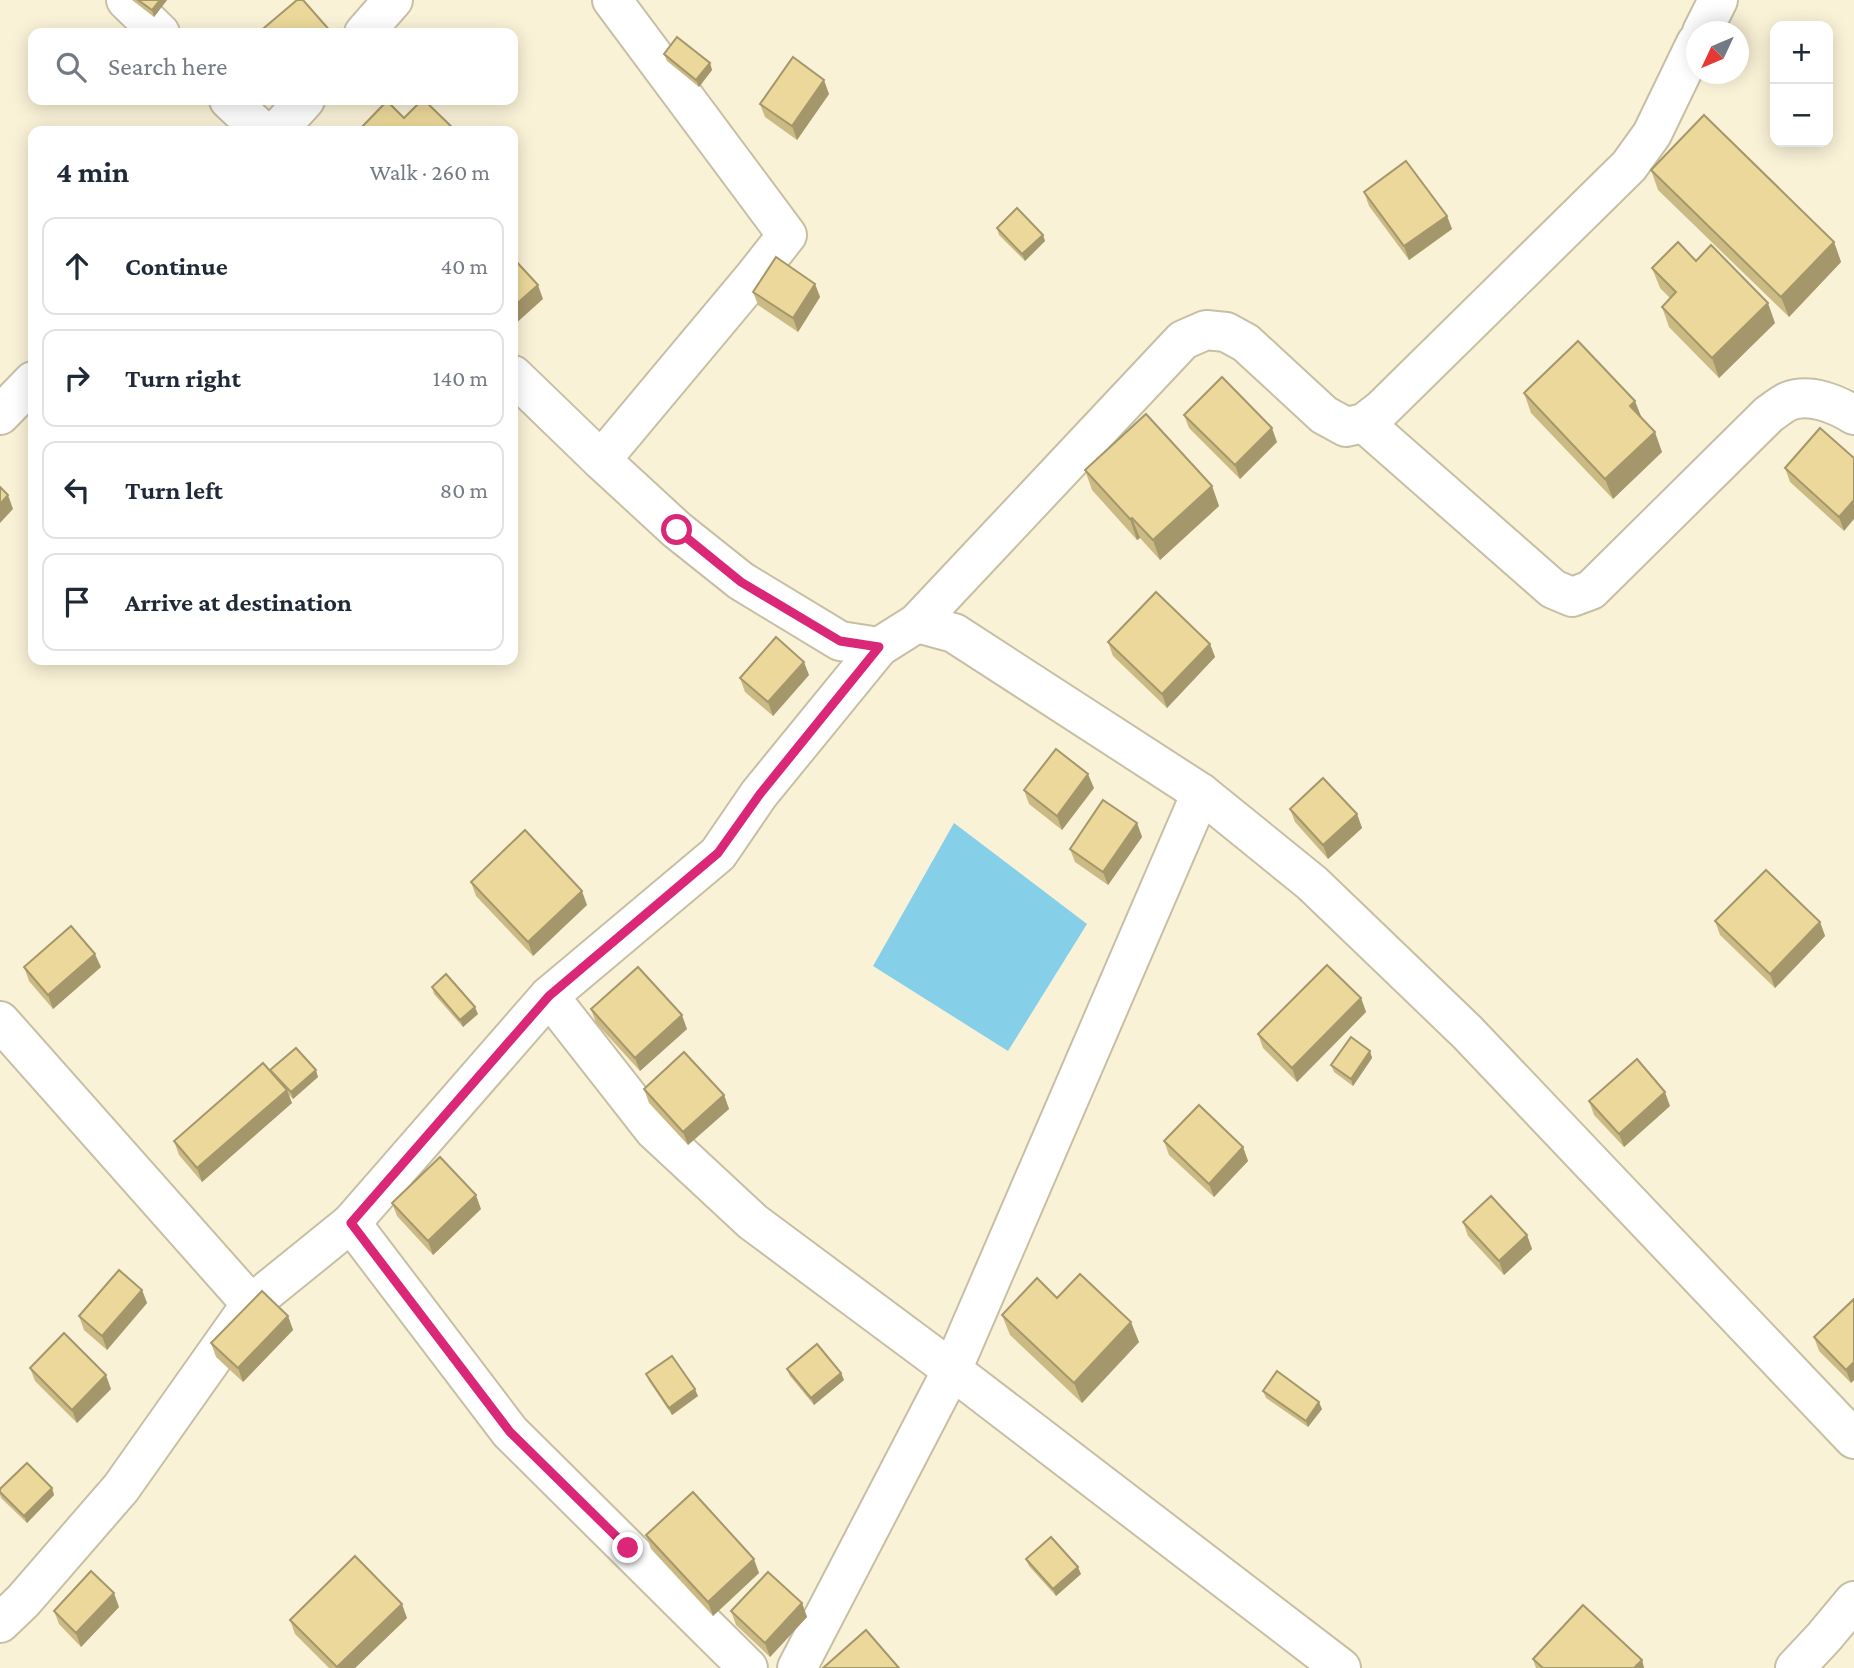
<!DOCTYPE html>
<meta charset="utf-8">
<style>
:root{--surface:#fff;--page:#f2f2f3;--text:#1f2937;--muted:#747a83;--line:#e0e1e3}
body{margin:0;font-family:"Crimson Pro",serif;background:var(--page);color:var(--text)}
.controls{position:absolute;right:21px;top:21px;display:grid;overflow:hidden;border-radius:14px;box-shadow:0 4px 18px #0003}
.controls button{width:63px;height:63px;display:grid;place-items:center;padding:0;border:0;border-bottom:2px solid var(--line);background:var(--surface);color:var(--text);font:35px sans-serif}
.compass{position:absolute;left:1686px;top:21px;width:63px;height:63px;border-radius:50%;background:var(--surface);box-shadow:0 4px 18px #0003;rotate:226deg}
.stop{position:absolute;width:21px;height:21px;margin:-16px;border:5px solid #db2777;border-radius:50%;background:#fff}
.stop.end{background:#db2777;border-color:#fff;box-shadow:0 2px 7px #0008}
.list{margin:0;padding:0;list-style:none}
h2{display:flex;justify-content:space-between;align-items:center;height:91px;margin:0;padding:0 28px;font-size:30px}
h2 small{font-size:23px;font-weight:400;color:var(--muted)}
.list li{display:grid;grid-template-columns:46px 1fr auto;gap:21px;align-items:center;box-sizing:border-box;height:98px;margin:0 14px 14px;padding:0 14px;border:2px solid var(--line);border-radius:14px}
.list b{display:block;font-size:26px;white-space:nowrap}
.list em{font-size:23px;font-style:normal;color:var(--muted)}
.icon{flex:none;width:38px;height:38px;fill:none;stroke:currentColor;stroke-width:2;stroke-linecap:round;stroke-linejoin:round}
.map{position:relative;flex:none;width:1854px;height:1668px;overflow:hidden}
.search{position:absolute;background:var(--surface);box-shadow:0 4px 18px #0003;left:28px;top:28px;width:490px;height:77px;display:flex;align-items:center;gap:18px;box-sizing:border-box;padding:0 24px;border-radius:14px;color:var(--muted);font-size:26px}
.panel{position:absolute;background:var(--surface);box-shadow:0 4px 18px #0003;left:28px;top:126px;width:490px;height:539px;border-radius:14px}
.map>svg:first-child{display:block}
.water{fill:#85cfe9}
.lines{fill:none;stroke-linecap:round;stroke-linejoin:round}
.minor-casing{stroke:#c7bfa5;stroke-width:42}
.minor{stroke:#fff;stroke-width:38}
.wall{fill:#cbba84}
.shaded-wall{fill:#a5976c}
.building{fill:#ecd89a;stroke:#a5976c;stroke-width:2}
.route{stroke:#db2777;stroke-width:9}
</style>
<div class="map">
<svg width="1854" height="1668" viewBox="0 0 1854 1668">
<rect width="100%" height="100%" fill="#faf2d7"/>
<polygon class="water" points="954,823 1087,924 1008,1051 873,966"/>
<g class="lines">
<g class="minor-casing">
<g id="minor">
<polyline points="126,0 160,33"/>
<polyline points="1702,32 1718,0"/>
<polyline points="364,33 393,0"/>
<polyline points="229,100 262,131"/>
<polyline points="277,131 305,100"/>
<polyline points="513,375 601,460 677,530 741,581 840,641 879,647 917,623 1183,340 1206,330 1226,332 1246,343 1324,415 1346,427 1364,423 1382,409 1629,166 1652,134 1696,43"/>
<polyline points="0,415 33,381"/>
<path d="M1364 423 1553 589 1572 597 1591 590 1769 414C1775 410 1782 404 1789 401 1810 393 1836 404 1854 415"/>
<polyline points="601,460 754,277 787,235 612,0"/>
<polyline points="917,623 954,633 1201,793 1312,883 1467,1032 1854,1439"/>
<polyline points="549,996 654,1130 753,1222 952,1370 1341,1668"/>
<polyline points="0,1021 251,1304"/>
<polyline points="351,1223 510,1432 748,1668"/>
<polyline points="0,1623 23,1601 121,1488 251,1304 351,1223 549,996 718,854 759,794 879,647"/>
<polyline points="797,1668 952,1370 1201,793"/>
<polyline points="1795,1668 1824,1637 1854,1601"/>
</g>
</g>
<use href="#minor" class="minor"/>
</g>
<g class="wall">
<polygon points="132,0 167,0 154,17"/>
<polygon points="664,54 710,63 712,70 699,87 667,61"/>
<polygon points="829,94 797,140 765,117 760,104"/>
<polygon points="1651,170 1834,242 1841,262 1789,317 1658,190"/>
<polygon points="1364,192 1447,216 1452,229 1409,260 1369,206"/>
<polygon points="997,228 1043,235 1045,241 1025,261 999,235"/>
<polygon points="1696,261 1775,323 1719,378 1669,327 1662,307 1670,298 1660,288 1652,268"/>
<polygon points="815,284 820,297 798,332 758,305 753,292"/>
<polygon points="1524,393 1641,418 1662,452 1613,499 1531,413"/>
<polygon points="1184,415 1277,442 1240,479 1189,428"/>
<polygon points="1820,428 1844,531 1790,482 1785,468"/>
<polygon points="1085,470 1212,486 1219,506 1160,560 1140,538 1137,540 1092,490"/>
<polygon points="1108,642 1210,644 1215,657 1167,708 1113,656"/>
<polygon points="809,675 773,716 745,692 740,678"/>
<polygon points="1094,788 1062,830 1029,804 1024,790"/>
<polygon points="1290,809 1357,814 1362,828 1328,859 1295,822"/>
<polygon points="1137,823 1142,837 1108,885 1075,862 1070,849"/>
<polygon points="471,882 587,905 533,956 476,896"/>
<polygon points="1715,921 1820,922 1825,936 1775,988 1720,935"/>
<polygon points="24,967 101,967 53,1009 29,981"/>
<polygon points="432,987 478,1014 463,1027 434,994"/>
<polygon points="1361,998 1366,1012 1297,1082 1263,1048 1258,1034"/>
<polygon points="591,1009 687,1029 640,1071 596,1023"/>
<polygon points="1370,1051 1372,1058 1353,1086 1334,1072 1331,1065"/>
<polygon points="270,1070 318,1077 293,1099 288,1094 292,1103 202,1182 179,1155 174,1141 272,1073"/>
<polygon points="644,1089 724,1095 729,1109 688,1145 649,1103"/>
<polygon points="1589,1101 1670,1106 1624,1147 1594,1115"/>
<polygon points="1164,1141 1243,1147 1248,1161 1214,1197 1169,1155"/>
<polygon points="392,1203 481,1209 433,1255 397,1216"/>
<polygon points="1463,1222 1527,1235 1532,1249 1504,1275 1468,1236"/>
<polygon points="142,1290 147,1303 107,1350 84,1330 79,1316"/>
<polygon points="1057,1298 1139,1342 1082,1403 1010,1335 1002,1315"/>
<polygon points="1854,1299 1854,1380 1851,1383 1819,1351 1814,1337"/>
<polygon points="288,1316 293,1330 243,1382 216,1357 211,1343"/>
<polygon points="30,1368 111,1389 77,1423 35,1381"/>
<polygon points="787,1369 841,1373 844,1380 814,1405 790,1376"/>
<polygon points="646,1374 698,1396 672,1415 649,1381"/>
<polygon points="1263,1391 1322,1409 1308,1427 1266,1398"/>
<polygon points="52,1488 54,1495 27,1523 1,1498 0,1494 0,1489"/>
<polygon points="646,1535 759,1573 713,1616 651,1549"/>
<polygon points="1026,1559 1081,1574 1056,1596 1029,1566"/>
<polygon points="802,1603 807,1617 770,1657 736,1625 731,1611"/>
<polygon points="119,1607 81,1647 59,1624 54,1611"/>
<polygon points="407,1618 355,1668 329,1668 295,1634 290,1620"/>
<polygon points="1533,1659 1642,1660 1644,1668 1536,1668"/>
</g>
<g class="shaded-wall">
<polygon points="160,0 167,0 154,17 152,10"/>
<polygon points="710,63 712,70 699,87 696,80"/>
<polygon points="824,80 829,94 797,140 792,126"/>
<polygon points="1447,216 1452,229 1409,260 1404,246"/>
<polygon points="1043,235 1045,241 1025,261 1022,254"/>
<polygon points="1834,242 1841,262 1789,317 1781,297"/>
<polygon points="815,284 820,297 798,332 793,318"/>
<polygon points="538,285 543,299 513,326 513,307"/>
<polygon points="1768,303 1775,323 1719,378 1712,358"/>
<polygon points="1635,401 1643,421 1630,406"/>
<polygon points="1272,428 1277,442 1240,479 1235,465"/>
<polygon points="1655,432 1662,452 1613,499 1605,479"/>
<polygon points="1212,486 1219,506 1160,560 1153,540"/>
<polygon points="8,495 13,509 0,523 0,504"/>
<polygon points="1854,500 1854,519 1844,531 1839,517"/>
<polygon points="1132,518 1140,538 1137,540 1130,519"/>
<polygon points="1210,644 1215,657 1167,708 1162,694"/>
<polygon points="804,662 809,675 773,716 768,702"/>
<polygon points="1088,774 1094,788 1062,830 1057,816"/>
<polygon points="1357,814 1362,828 1328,859 1323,845"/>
<polygon points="1137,823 1142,837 1108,885 1103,872"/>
<polygon points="582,891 587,905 533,956 528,942"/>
<polygon points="1820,922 1825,936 1775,988 1770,974"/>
<polygon points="95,954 101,967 53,1009 48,995"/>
<polygon points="1361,998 1366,1012 1297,1082 1292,1068"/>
<polygon points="475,1007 478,1014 463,1027 460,1020"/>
<polygon points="682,1015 687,1029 640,1071 635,1058"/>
<polygon points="1370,1051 1372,1058 1353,1086 1351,1079"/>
<polygon points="316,1070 318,1077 293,1099 291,1092"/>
<polygon points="287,1090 292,1103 202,1182 197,1168"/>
<polygon points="1665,1092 1670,1106 1624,1147 1619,1134"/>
<polygon points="724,1095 729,1109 688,1145 683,1132"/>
<polygon points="1243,1147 1248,1161 1214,1197 1209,1184"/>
<polygon points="476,1195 481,1209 433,1255 428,1241"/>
<polygon points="1527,1235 1532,1249 1504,1275 1499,1261"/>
<polygon points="142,1290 147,1303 107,1350 102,1336"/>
<polygon points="288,1316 293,1330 243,1382 238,1368"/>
<polygon points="1131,1322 1139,1342 1082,1403 1074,1383"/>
<polygon points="1854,1362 1854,1380 1851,1383 1846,1370"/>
<polygon points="841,1373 844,1380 814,1405 811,1398"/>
<polygon points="106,1375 111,1389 77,1423 72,1410"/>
<polygon points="695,1389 698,1396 672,1415 669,1408"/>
<polygon points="1319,1402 1322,1409 1308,1427 1306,1421"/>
<polygon points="52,1488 54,1495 27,1523 24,1516"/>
<polygon points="754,1559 759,1573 713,1616 708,1602"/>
<polygon points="1078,1567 1081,1574 1056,1596 1053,1589"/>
<polygon points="114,1593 119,1607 81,1647 76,1633"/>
<polygon points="802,1603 807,1617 770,1657 765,1643"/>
<polygon points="402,1604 407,1618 355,1668 337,1668"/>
<polygon points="1642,1660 1644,1668 1634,1668"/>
</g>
<g class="building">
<polygon points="138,0 160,0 152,10"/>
<polygon points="297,0 303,0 332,33 258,33"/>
<polygon points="677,37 710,63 696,80 664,54"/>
<polygon points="793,57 824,80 792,126 760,104"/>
<polygon points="422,100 424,100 456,131 358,131 387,101 404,118"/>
<polygon points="1704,115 1834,242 1781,297 1651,170"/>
<polygon points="1406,161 1447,216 1404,246 1364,192"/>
<polygon points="1017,208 1043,235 1022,254 997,228"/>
<polygon points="1678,242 1696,261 1711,245 1768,303 1712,358 1662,307 1676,292 1652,268"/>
<polygon points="776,257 815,284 793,318 753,292"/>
<polygon points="513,258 538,285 513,307"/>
<polygon points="1578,341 1635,401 1630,406 1655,432 1605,479 1524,393"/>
<polygon points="1222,377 1272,428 1235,465 1184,415"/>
<polygon points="1146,414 1212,486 1153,540 1132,518 1130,519 1085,470"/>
<polygon points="1820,428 1854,458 1854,500 1839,517 1785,468"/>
<polygon points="0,487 8,495 0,504"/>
<polygon points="1156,592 1210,644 1162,694 1108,642"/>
<polygon points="776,637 804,662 768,702 740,678"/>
<polygon points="1056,749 1088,774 1057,816 1024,790"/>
<polygon points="1323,778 1357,814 1323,845 1290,809"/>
<polygon points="1103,800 1137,823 1103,872 1070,849"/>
<polygon points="525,830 582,891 528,942 471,882"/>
<polygon points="1766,870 1820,922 1770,974 1715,921"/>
<polygon points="71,926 95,954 48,995 24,967"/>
<polygon points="1327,965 1361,998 1292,1068 1258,1034"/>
<polygon points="638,967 682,1015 635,1058 591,1009"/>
<polygon points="446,974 475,1007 460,1020 432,987"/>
<polygon points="1351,1037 1370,1051 1351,1079 1331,1065"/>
<polygon points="296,1048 316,1070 291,1092 270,1070"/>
<polygon points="684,1052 724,1095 683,1132 644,1089"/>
<polygon points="1637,1059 1665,1092 1619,1134 1589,1101"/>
<polygon points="263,1063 287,1090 197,1168 174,1141"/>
<polygon points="1199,1105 1243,1147 1209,1184 1164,1141"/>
<polygon points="440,1157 476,1195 428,1241 392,1203"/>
<polygon points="1491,1196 1527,1235 1499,1261 1463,1222"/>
<polygon points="119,1270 142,1290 102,1336 79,1316"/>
<polygon points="1080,1274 1131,1322 1074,1383 1002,1315 1037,1278 1057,1298"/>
<polygon points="262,1291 288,1316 238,1368 211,1343"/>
<polygon points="1854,1299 1854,1362 1846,1370 1814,1337"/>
<polygon points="64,1333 106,1375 72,1410 30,1368"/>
<polygon points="817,1344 841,1373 811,1398 787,1369"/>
<polygon points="672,1356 695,1389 669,1408 646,1374"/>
<polygon points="1277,1371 1319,1402 1306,1421 1263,1391"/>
<polygon points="27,1463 52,1488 24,1516 0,1492 0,1489"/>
<polygon points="693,1492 754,1559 708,1602 646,1535"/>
<polygon points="1051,1537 1078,1567 1053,1589 1026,1559"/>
<polygon points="355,1556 402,1604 337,1667 290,1620"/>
<polygon points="91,1571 114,1593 76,1633 54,1611"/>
<polygon points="768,1572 802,1603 765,1643 731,1611"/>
<polygon points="1583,1605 1642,1660 1634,1668 1543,1668 1533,1659"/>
<polygon points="866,1630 899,1668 823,1668"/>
</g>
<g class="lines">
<polyline class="route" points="628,1548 510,1432 351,1223 549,996 718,853 760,794 879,647 840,641 741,582 677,530"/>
</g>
</svg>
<div class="controls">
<button>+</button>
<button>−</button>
</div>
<svg class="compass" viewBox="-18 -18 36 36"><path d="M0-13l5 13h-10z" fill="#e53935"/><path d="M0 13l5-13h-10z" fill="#747a83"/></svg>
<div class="stop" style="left:677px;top:530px"></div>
<div class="stop end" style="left:628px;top:1548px"></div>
<div class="search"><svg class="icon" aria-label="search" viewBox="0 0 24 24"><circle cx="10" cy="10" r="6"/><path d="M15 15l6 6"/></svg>Search here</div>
<section class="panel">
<h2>4 min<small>Walk · 260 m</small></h2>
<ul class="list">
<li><svg class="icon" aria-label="ahead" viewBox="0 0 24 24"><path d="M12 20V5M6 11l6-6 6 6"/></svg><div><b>Continue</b></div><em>40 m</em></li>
<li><svg class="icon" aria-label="right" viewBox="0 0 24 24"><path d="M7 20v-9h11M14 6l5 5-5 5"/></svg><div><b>Turn right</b></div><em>140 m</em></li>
<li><svg class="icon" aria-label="left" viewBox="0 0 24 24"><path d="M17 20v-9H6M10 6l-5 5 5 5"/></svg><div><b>Turn left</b></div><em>80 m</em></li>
<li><svg class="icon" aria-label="arrive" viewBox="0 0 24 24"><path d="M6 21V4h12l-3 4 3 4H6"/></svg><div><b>Arrive at destination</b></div></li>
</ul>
</section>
</div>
